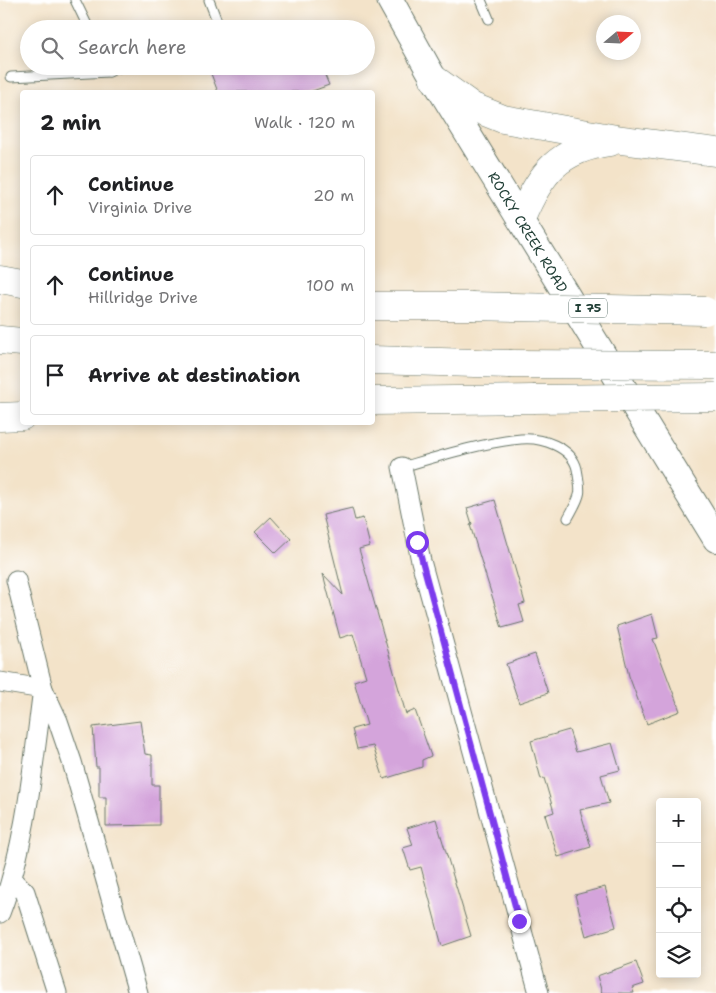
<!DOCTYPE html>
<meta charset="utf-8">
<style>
:root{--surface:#fff;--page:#f2f2f2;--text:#202124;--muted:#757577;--line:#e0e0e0}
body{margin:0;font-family:"Shantell Sans",sans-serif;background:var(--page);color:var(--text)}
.controls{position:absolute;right:15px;bottom:15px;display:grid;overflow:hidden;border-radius:5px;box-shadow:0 2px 12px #0003}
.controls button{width:45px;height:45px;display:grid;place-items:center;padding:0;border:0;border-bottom:1px solid var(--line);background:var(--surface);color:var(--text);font:25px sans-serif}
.compass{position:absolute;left:596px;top:15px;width:45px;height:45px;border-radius:50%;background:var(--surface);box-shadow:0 2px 12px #0003;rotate:71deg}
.stop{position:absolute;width:15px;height:15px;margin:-11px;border:4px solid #7c3aed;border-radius:50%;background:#fff}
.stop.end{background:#7c3aed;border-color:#fff;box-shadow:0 1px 5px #0008}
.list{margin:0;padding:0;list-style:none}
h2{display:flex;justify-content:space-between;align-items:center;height:65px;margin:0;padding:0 20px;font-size:21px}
h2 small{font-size:16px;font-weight:400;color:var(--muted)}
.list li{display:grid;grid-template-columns:32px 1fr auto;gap:15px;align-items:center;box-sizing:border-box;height:80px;margin:0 10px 10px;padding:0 10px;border:1px solid var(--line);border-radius:5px}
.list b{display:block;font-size:19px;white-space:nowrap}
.list p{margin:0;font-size:16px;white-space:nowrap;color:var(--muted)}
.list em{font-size:16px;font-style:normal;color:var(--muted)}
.icon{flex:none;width:28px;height:28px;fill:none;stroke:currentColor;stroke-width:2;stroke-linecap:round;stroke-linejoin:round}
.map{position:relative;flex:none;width:716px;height:993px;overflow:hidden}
.search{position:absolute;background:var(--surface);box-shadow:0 2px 12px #0003;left:20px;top:20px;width:355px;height:55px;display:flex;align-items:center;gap:12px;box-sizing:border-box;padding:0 18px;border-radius:28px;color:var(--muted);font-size:19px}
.panel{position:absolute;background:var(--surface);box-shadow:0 2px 12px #0003;left:20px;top:90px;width:355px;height:335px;border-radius:5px}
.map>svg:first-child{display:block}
.building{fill:#d4a4db}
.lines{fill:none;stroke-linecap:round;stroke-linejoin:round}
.lane-casing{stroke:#697768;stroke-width:11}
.street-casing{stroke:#697768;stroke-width:21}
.secondary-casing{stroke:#697768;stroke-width:28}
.highway-casing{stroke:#697768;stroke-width:29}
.lane{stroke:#fff;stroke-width:9}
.street{stroke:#fff;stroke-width:19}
.secondary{stroke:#fff;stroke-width:26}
.highway{stroke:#fff;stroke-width:28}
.highway-bridge-casing{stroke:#697768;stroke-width:29;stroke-linecap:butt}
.highway-bridge{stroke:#fff;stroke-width:28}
.route{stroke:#7c3aed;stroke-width:6}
.labels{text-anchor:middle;stroke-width:5;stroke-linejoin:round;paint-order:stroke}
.shield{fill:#fff;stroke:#627771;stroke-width:1}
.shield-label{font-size:12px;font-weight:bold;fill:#1f3d34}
.street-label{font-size:14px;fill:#1f3d34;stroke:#fff}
</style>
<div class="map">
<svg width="716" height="993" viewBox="0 0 716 993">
<rect width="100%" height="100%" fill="#fff"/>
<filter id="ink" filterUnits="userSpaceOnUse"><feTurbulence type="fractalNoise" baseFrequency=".02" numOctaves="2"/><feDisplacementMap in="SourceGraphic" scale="10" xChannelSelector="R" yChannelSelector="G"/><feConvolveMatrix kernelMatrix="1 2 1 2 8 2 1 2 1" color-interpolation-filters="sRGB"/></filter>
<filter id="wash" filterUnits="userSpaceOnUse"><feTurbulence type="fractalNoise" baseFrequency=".0096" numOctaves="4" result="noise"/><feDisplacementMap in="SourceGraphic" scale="20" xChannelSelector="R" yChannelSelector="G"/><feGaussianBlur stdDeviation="1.12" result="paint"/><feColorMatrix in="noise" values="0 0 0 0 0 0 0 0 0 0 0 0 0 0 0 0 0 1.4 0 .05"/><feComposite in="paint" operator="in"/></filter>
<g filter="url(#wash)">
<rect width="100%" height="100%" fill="#f3e3c9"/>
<g id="blocks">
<g class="building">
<polygon points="208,66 321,66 329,85 310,92 218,92"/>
<polygon points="495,500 525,603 519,605 524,622 502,628 470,525 472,524 467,508"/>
<polygon points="352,508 355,520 363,518 370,546 359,549 406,714 415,710 431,756 422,760 422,767 384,779 373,746 357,749 352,729 367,725 354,681 366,677 353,634 340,638 323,574 343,595 323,515"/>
<polygon points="271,517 291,539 276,553 255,532"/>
<polygon points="652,614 658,638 653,639 680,711 647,724 629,676 617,626"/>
<polygon points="535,654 548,693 519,703 506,664"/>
<polygon points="140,721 145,754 152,755 152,785 159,785 159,825 106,826 106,797 99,797 99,767 96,767 93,727"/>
<polygon points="569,730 576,752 612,743 620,770 601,775 609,803 580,810 591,847 558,857 545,815 554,812 544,778 541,779 531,741"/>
<polygon points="436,819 471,936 442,946 421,867 410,870 403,848 413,845 407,828"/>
<polygon points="605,887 616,927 586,936 575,895"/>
<polygon points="636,962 644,984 632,988 634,993 602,993 597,976"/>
</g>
</g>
</g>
<g filter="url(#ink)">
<use href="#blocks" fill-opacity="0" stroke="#697768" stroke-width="1"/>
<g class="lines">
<g class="lane-casing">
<g id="lane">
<polyline points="75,0 89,29"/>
<polyline points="209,0 217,21"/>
<polyline points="481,0 489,19"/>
<polyline points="109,72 123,66"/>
<polyline points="11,77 109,72 106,66"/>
<path d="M402 467C440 456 481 443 521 439 541 437 572 447 577 469 582 496 581 494 568 518"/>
</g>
</g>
<g class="street-casing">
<g id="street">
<polyline points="402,467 421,561 539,993"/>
<polyline points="16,580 43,689 58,721 72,762 138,993"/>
<polyline points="0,682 43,689"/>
<polyline points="13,880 25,892 57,993"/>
<path d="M0 913C27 843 33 764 43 689"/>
</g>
</g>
<g class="secondary-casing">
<g id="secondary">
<path id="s1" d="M390 0 434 79 716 539"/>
</g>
</g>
<g class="highway-casing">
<g id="highway">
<polyline points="434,79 473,107 503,119 622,140 716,152"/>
<path d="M521 219C540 173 559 149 610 142"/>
<polyline points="0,279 22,283"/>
<polyline points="372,306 471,306"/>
<polyline points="0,340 22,342"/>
<polyline points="372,360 509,364"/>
<polyline points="372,401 533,399"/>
<polyline points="0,417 22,416"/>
</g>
</g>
<use href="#lane" class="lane"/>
<use href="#street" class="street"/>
<use href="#secondary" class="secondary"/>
<use href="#highway" class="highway"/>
<g class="highway-bridge-casing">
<g id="highway-bridge">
<polyline points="471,306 705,311"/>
<polyline points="509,364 716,365"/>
<polyline points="533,399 716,397"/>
</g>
</g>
<use href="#highway-bridge" class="highway-bridge"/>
</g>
</g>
<g class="lines" filter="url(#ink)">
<polyline class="route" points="417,542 519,921"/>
</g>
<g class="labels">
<rect class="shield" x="569" y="298.5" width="38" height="19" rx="4"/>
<g class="shield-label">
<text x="588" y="312">I 75</text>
</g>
<g class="street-label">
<text dy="5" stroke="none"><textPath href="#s1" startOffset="270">ROCKY CREEK ROAD</textPath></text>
</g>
</g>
</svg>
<div class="controls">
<button>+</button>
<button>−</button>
<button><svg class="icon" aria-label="locate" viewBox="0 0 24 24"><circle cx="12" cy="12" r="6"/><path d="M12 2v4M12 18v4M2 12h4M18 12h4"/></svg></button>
<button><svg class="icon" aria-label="layers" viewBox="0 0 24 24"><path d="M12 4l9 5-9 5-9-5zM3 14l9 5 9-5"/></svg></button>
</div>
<svg class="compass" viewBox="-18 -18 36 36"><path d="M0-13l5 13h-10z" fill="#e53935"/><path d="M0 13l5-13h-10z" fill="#757577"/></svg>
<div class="stop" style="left:417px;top:542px"></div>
<div class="stop end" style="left:519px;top:921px"></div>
<div class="search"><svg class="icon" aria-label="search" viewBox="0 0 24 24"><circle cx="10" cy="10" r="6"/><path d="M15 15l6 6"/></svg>Search here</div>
<section class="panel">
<h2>2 min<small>Walk · 120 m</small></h2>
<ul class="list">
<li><svg class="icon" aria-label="ahead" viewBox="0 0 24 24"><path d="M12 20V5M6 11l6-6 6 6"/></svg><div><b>Continue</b><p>Virginia Drive</p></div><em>20 m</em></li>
<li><svg class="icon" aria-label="ahead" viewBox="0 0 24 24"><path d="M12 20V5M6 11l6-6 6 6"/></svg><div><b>Continue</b><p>Hillridge Drive</p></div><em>100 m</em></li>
<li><svg class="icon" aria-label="arrive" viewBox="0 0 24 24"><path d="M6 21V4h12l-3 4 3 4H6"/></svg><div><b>Arrive at destination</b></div></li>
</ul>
</section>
</div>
